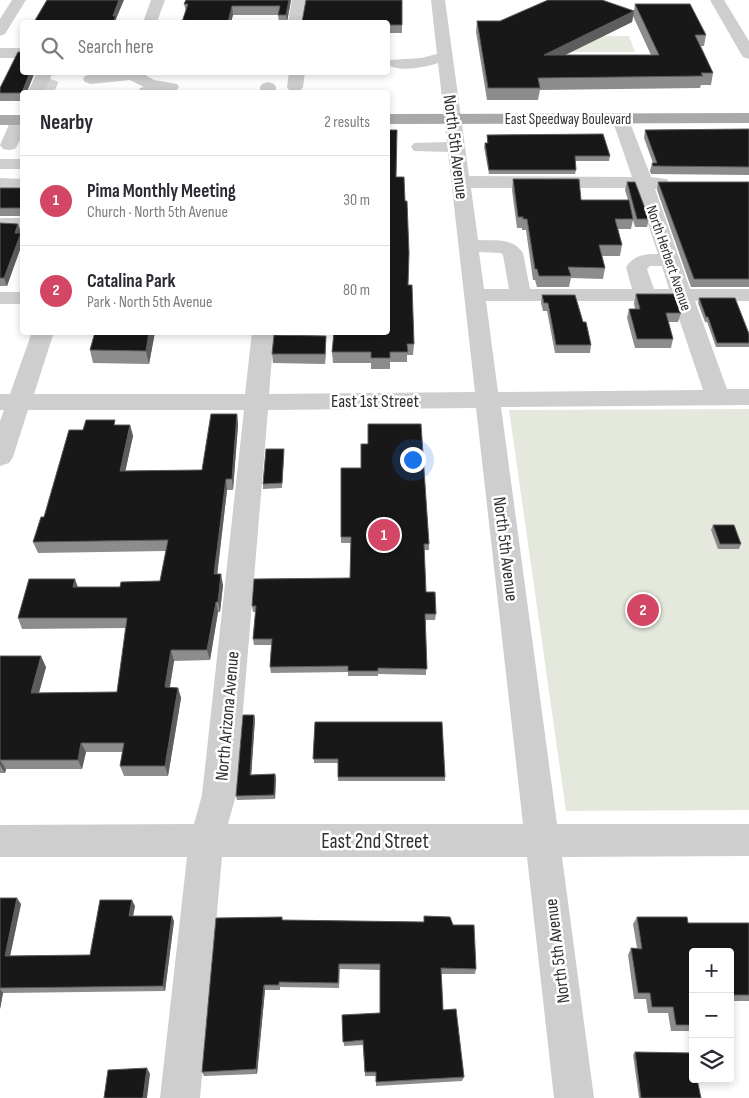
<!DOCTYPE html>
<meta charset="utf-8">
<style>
:root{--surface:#fff;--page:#f7f7f7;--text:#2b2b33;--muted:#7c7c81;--line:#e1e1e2;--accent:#d34765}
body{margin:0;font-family:"Sofia Sans Condensed",sans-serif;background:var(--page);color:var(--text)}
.controls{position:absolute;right:15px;bottom:15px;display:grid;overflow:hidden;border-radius:5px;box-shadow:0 2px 8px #0003}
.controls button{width:45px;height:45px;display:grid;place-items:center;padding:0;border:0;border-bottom:1px solid var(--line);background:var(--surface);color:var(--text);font:25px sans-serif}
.you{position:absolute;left:412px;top:459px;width:18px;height:18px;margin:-12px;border:4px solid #fff;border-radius:50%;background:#1a73e8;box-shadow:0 0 0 8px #1a73e833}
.badge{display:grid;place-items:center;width:32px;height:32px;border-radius:50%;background:var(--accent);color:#fff;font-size:16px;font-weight:700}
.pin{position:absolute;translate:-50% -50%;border:2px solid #fff;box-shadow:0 1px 5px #0006}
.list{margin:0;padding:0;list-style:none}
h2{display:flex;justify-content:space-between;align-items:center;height:65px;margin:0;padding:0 20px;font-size:21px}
h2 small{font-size:16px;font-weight:400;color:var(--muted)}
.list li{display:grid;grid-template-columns:32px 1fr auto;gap:15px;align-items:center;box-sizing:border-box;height:90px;padding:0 20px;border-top:1px solid var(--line)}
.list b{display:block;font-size:19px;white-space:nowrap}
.list p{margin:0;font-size:16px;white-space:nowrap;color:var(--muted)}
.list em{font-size:16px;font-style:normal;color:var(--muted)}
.icon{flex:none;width:28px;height:28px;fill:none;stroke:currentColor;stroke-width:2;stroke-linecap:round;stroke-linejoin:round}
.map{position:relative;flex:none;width:749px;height:1098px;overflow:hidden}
.search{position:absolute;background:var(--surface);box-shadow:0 2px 8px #0003;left:20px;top:20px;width:370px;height:55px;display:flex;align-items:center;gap:12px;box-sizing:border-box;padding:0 18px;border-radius:5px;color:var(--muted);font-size:19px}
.panel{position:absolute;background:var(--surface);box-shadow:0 2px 8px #0003;left:20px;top:90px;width:370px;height:245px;border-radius:5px}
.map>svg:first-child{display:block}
.green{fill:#e5e9dd}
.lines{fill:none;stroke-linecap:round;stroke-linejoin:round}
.minor-tunnel{stroke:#d6d6d6;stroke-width:16;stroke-dasharray:16 8;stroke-linecap:butt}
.minor{fill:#cecece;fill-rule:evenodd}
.major{fill:#a9a9a9;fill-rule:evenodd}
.wall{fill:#8c8c8c;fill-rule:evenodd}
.shaded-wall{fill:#5d5d5d}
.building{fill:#181818;stroke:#5d5d5d}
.labels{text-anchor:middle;stroke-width:5;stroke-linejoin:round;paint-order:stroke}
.far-street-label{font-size:15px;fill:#313131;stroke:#fff}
.street-label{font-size:18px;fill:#313131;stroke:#fff}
.near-street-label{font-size:21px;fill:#313131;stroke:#fff}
</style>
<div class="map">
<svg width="749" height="1098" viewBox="0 0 749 1098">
<rect width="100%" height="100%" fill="#fff"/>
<g class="green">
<polygon points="591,36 629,36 635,52 551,52"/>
<polygon points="749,409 749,810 566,811 509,410"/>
</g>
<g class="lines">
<polyline class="minor-tunnel" points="46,91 51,79"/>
<g class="minor">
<polygon points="12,0 26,0 5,34 0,36 0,19"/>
<polygon points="151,0 165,0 157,22 143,22"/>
<polygon points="292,0 306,0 302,22 288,22"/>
<path d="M431 0H445L469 176 632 177 612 119 615 115 621 114 627 115 651 177 667 179 669 183 667 187 655 189 690 289H749V301H695L727 389H749V405L501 407 557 824H749V856L562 857 594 1098H554L527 857H222L200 1098H160L187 857H0V825L194 824 202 795 244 410H28L13 457 9 463 0 466V421L4 410H0V394H10L32 332H54L34 394H245L252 332H274L269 394 475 392 448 152 414 151 411 147 414 143 447 142 438 63C427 67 396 73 388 64L389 60 421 58 437 54ZM471 188H636L658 254C644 254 634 255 626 267L632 289H530L523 253C512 237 495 241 478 240ZM479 252 501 253 503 255 509 289H484ZM650 266H662L669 289H654L647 269ZM486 301H673L703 390 498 392ZM476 408 523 824H228L236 795 268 410Z"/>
<polygon points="710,0 724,0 749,41 749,59 743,57 741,54"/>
<rect x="0" y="48" width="22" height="10"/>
<polygon points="37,72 53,72 44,92 28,92"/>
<polygon points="99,72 140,72 154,80 177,84 179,87 177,90 168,92 138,92 140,88 144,87 130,80 91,84 85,82 83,79 85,76"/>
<polygon points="289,72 305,72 303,87 301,90 289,90 287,87"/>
<polygon points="268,82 274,84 276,87 276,92 260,92 260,87 262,84"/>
<path d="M20 115H22C22 128 23 138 15 149L9 150 3 149 0 145 11 120 14 116Z"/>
<rect x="0" y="159" width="22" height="10"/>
<polygon points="0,178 22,179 22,189 0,190"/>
<rect x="0" y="218" width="22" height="12"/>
<rect x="0" y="292" width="22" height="12"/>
</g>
<g class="major">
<polygon points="749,113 749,123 388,124 388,114"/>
<rect x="0" y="115" width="22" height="10"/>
</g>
</g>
<g class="wall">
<polygon points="186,0 291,0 287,22 279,22 278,15 233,15 231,22 182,22 186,11 184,4"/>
<polygon points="402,0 402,33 388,33 388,22"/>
<path d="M635 4 706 35 704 46H701L713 73 711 85H701L700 88 540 90 538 100H487L476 32 477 21H500L634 11ZM633 16 651 55H565L632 22Z"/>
<polygon points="21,52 22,101 0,101 0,88"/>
<polygon points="182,72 205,72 182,73"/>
<polygon points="749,129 749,175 651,174 650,171 652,163 653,163 644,138 645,130"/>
<polygon points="487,135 610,156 609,161 575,161 576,170 575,174 489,174 484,147 485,143 487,143"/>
<polygon points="396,177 408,285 414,344 413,355 407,355 407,362 390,362 390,369 371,369 371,363 333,363 332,352 388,332"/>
<polygon points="513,179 581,200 628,200 625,190 627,182 649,219 647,227 635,227 633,220 631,229 618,229 622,245 620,256 602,256 605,268 603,279 571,278 569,287 537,287 535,280 533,280 526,230 522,230 522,228 517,228 512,190"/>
<polygon points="658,182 749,182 749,287 691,287 657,190"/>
<polygon points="0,188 22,188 22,218 22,216 0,216"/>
<polygon points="0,223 21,232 20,233 22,237 22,244 7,286 0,286"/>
<polygon points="636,294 681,313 678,322 668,322 673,339 671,348 635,348 627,318 629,309 635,309 634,303"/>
<polygon points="542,295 583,322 591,345 590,353 555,353 547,311 543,311 541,303"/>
<polygon points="699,298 749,334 749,347 716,347 707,322 705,322 698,303"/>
<polygon points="95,332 155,332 149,364 93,363 90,350"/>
<polygon points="326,336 325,364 273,363 272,354"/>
<polygon points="237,414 238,425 233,490 227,490 217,574 223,585 220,612 218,612 210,660 174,661 170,687 178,688 181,698 168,776 124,776 120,766 123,752 86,752 82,769 6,769 5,773 0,773 0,656 46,667 39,693 117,692 126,628 22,629 18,618 78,587 120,587 160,581 166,551 38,553 33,542 83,430 116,425 130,425 133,436 125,471 202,470"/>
<polygon points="284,454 282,488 263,489 263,484"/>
<polygon points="341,468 429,544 429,550 424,550 426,592 436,614 435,620 426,620 426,675 378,674 378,676 348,676 348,672 271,673 270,667 271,645 254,645 253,639 256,612 253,612 252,606 350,578 351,543 341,543"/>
<polygon points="713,525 741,544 739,549 718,549 711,530"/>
<polygon points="255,719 251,775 276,778 275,799 237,800 236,796"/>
<polygon points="315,722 445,777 445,781 338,781 338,763 314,763"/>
<polygon points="0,898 21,904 10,956 90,955 135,906 133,916 174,921 165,991 3,993 0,1009"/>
<polygon points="424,916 453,925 476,969 475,974 441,974 443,1010 464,1077 462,1081 376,1086 376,1076 365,1076 363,1045 344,1046 342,1015 380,1013 380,970 340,969 339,988 280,987 280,990 265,990 257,1074 204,1076 202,1072 283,920 424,922"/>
<polygon points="637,917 688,923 749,923 749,1001 730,1001 730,952 693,952 693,1031 671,1031 668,1013 648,1013 646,999 634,999 628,955 631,948 637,948 633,924"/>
<polygon points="635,1052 701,1098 639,1098 633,1055"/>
</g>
<g class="shaded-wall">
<polygon points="119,0 124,0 116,19 117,22 113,22 113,16"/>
<polygon points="289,0 291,0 287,22 286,15"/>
<polygon points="232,6 233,15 231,22 228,22"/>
<polygon points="634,11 632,22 543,66 544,55"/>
<polygon points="30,72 35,72 27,92 22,92 22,95 22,93"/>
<polygon points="18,224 21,232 18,241 15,233"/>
<polygon points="21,233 22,237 22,244 7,286 4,278"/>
<polygon points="149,332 155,332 149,364 146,351"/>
<polygon points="326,336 326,345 325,364 325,354"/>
<polygon points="237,414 238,425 233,490 232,479"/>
<polygon points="130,425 133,436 123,482 120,471"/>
<polygon points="226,479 227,490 216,585 214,574"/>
<polygon points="221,574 223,585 220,612 218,602"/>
<polygon points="75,579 79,590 73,587"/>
<polygon points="216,602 218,612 210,660 207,650"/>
<polygon points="171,650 174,661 168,697 165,687"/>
<polygon points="41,656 46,667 36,703 31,693"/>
<polygon points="178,688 181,698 168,776 165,766"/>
<polygon points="254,715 255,719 251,779 250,775"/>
<polygon points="81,743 86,752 82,769 78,760"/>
<polygon points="0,760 6,769 5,773 0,765"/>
<polygon points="275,774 276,778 275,799 274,795"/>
<polygon points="17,898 21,904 9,961 5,956"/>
<polygon points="132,900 135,906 132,921 129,916"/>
<polygon points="172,916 174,921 165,991 163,986"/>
<polygon points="264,985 265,990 257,1074 256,1069"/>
<polygon points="0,989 3,993 0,1009"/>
<polygon points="147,1068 150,1074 147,1098 143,1098"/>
</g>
<g class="building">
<polygon points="47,0 119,0 113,16 116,16 113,22 34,22"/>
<polygon points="186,0 289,0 286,15 278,15 280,6 232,6 228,22 182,22 188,4 184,4"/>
<polygon points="306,0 402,0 402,25 388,25 388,22 302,22"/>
<polygon points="548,0 602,0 634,11 544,55 659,55 635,4 690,4 706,35 695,35 713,73 701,73 703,76 538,78 540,88 488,88 477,21 500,21"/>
<polygon points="22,44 22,72 30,72 22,93 0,93 0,88 18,52 21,52"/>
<polygon points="749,129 749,167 653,166 652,163 657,163 645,130"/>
<polygon points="388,130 397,130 396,177 404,177 405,201 407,201 409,253 408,285 412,285 414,344 407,344 408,352 390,352 390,358 371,358 371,352 332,352 334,332 388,332"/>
<polygon points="603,134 610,156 575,156 576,170 489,170 485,143 488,143 487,135"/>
<polygon points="513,179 579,179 581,200 629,200 633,219 615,219 622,245 599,245 605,268 568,267 571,276 539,276 537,269 535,269 527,219 523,219 523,217 518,217"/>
<polygon points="627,182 635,182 649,219 637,219"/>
<polygon points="658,182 749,182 749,279 694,279"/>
<polygon points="0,188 22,188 21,191 22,191 22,214 20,208 0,208"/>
<polygon points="0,223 18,224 15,233 21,233 4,278 0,278"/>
<polygon points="636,294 674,294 681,313 666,313 673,339 637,339 629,309 640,309"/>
<polygon points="542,295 575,295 583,322 586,322 591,345 556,345 548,303 544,303"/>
<polygon points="699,298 735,298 749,334 749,343 717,343 708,317 706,317"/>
<polygon points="95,332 149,332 146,351 90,350"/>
<polygon points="274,335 326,336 325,354 272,354"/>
<polygon points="211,414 237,414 232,479 226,479 214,574 221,574 218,602 216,602 207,650 171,650 165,687 178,688 165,766 120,766 124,743 81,743 78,760 0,760 0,656 41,656 31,693 117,692 127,618 18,618 29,579 75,579 73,587 120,587 121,582 160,581 168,540 33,542 41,517 44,517 69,430 83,430 86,420 115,420 114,425 130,425 120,471 202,470"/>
<polygon points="368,424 421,424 429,544 424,544 426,592 435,592 436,614 425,614 427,669 378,668 378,671 348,671 348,666 270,667 272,639 253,639 256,606 252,606 254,579 350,578 351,537 341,537 341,468 361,468 361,444 368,444"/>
<polygon points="266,449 284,449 282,483 263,484"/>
<polygon points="713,525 734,525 741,544 720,544"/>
<polygon points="243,715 254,715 250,775 275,774 274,795 236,796"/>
<polygon points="315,722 442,722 445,777 338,777 338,759 313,759"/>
<polygon points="0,898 17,898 5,956 90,955 100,900 132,900 129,916 172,916 163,986 0,988"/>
<polygon points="424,916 450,917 453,925 474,925 476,969 441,968 443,1010 456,1009 464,1077 376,1082 376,1072 365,1072 363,1040 343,1042 342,1015 380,1013 380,964 339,964 338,983 279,982 279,985 264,985 256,1069 202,1072 216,918 282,917 282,920 424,922"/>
<polygon points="637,917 687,917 688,923 749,923 749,995 730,995 730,952 693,952 693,1025 676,1025 673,1007 652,1007 650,993 638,993 631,948 642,949"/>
<polygon points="635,1052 693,1053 693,1079 697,1079 701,1098 641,1098"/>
<polygon points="147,1068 143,1098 104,1098 108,1070"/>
</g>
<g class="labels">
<g class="far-street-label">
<text x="568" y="124">East Speedway Boulevard</text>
<text transform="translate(669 258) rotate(71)" y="5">North Herbert Avenue</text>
</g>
<g class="street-label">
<text transform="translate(456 147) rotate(83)" y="6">North 5th Avenue</text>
<text x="375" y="407">East 1st Street</text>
<text transform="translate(506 549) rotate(83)" y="6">North 5th Avenue</text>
<text transform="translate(227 716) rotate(-85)" y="6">North Arizona Avenue</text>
<text transform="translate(557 951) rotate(-97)" y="6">North 5th Avenue</text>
</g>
<g class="near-street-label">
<text x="375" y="848">East 2nd Street</text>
</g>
</g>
</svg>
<div class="controls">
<button>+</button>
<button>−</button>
<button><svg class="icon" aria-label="layers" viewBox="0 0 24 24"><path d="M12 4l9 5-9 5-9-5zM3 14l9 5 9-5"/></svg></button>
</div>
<div class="you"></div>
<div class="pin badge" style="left:384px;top:535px">1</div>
<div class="pin badge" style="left:643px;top:610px">2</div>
<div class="search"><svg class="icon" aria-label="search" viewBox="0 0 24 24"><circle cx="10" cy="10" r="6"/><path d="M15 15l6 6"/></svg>Search here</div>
<section class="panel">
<h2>Nearby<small>2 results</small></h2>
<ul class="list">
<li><span class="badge">1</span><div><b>Pima Monthly Meeting</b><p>Church · North 5th Avenue</p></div><em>30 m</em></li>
<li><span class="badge">2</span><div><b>Catalina Park</b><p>Park · North 5th Avenue</p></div><em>80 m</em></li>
</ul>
</section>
</div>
